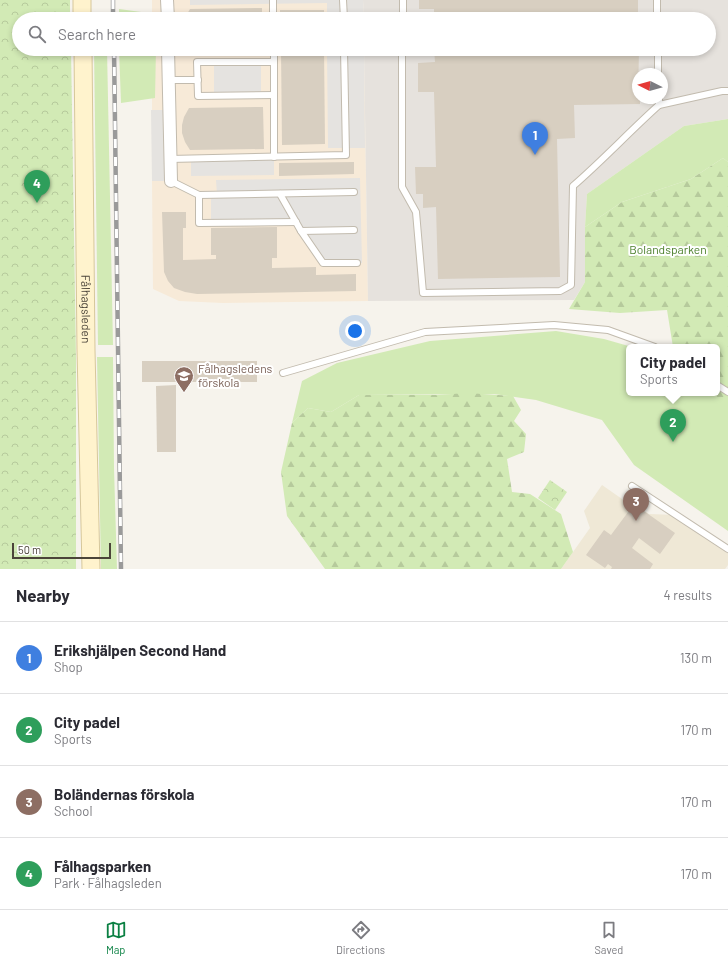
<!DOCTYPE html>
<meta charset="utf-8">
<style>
:root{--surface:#fff;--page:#f7f7f7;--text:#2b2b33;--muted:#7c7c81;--line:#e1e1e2;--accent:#0b8043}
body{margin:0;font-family:Barlow,sans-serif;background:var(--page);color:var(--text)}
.compass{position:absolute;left:632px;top:68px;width:36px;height:36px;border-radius:50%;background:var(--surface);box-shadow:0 2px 6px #0003;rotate:275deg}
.scale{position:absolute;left:12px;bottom:10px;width:99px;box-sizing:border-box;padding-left:4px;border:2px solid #4b4439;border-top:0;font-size:11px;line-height:14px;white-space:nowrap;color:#4b4439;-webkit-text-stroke:3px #fff;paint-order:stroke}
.you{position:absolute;left:355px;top:331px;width:14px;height:14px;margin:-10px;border:3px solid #fff;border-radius:50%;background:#1a73e8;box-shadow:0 0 0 6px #1a73e833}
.badge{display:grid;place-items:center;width:26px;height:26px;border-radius:50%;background:var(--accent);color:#fff;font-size:13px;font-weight:700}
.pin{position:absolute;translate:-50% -33px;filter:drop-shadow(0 1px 2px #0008)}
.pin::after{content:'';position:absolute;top:21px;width:14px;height:12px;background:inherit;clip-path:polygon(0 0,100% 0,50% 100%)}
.popup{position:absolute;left:626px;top:344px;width:94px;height:52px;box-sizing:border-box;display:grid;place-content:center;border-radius:6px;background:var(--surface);filter:drop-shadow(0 1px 3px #0005);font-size:13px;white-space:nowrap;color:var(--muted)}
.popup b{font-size:15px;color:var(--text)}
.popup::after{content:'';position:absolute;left:50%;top:100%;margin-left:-8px;border:8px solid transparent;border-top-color:var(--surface)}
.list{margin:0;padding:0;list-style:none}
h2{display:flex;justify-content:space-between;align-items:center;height:52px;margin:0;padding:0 16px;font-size:17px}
h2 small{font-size:13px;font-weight:400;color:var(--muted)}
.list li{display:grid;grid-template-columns:26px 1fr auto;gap:12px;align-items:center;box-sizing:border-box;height:72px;padding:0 16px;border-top:1px solid var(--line)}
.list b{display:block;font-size:15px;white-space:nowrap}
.list p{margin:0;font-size:13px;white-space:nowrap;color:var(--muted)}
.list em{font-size:13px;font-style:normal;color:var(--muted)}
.icon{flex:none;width:22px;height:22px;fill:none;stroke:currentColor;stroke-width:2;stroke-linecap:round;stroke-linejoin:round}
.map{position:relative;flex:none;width:728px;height:569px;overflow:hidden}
.search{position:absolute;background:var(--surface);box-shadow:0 2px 6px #0003;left:12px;right:12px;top:12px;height:44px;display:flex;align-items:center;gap:10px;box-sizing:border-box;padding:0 14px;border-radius:22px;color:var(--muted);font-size:15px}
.sheet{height:340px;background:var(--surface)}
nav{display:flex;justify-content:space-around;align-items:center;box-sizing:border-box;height:56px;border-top:1px solid var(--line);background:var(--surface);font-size:11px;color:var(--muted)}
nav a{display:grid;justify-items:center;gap:2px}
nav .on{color:var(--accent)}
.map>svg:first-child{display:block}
.commercial{fill:#f7ead8}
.industrial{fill:#e6e2dd;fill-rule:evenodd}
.education{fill:#efe8d6}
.grass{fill:#d2eab5}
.forest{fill:url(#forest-firs)}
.park{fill:url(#park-crowns)}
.parking{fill:#e5e3e0}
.building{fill:#d8cfc1}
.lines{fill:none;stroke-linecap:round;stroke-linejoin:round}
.service-casing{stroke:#c2bbae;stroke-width:8}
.minor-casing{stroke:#c2bbae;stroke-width:14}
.secondary-casing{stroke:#d6c79b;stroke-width:19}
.service{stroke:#fff;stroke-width:6}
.minor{stroke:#fff;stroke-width:12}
.secondary{stroke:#fff3cd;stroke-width:17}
.rail-casing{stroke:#9a9a9a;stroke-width:4.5}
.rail{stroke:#fff;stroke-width:3;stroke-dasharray:9;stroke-linecap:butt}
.labels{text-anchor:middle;stroke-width:4;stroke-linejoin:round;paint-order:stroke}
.park-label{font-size:12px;fill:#4a7f2a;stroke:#fff}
.street-label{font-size:12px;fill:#4b4439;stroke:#fff}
.education-label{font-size:12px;fill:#785e54;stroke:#fff;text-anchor:start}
</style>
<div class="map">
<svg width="728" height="569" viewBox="0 0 728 569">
<defs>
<pattern id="forest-firs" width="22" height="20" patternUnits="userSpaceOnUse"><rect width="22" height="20" fill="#d2eab5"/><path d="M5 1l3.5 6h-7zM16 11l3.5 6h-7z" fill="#b6ca9c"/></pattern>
<pattern id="park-crowns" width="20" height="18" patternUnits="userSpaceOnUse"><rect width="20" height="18" fill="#d2eab5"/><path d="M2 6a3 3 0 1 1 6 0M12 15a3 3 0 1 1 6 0" fill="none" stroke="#b6ca9c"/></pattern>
</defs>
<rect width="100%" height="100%" fill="#f6f3ec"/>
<g class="commercial">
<polygon points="152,0 363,0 364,19 152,19"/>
<polygon points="152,49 364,49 368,301 223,303 179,301 153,289 152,181"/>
</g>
<path class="industrial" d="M363 0H728V119L684 126 587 194 585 227V282L574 300 368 301 364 49H709V19H364ZM638 74H662V98H638Z"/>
<polygon class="education" points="602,485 632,506 634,504 649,514 676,515 728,549 728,565 725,569 561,569 590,528 584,511"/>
<g class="grass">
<polygon points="119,9 156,14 156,19 119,19"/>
<polygon points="94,49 107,49 113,345 98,345"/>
<polygon points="119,49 156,49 155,98 121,103"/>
<polygon points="728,119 728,162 723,158 691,179 622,202 585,227 587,194 684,126"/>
<polygon points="556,331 604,339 632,347 629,347 629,393 717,393 728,398 728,531 634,465 602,420 536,400 494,394 359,395 331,412 308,408 292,423 302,381 337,363 430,341"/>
<polygon points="97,357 113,357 114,468 117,569 101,569"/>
</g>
<g class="forest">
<polygon points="723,158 728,162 728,398 715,400 705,393 717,393 717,347 673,347 667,310 620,313 569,309 585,282 585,227 622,202 691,179"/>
<polygon points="467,393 513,396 521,410 514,421 526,434 524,452 507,459 512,492 530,494 561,514 573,552 561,569 325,569 287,516 281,472 292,423 308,408 331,412 359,395 437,395"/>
</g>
<g class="park">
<polygon points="0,0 70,0 70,19 19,19 19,49 71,49 76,358 76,569 0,569"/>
<polygon points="550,480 567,492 555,510 538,498"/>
</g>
<g class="parking">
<polygon points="190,0 363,0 364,19 327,19 327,3 190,5"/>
<polygon points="327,49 364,49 365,148 328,148"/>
<rect x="214" y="62" width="47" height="33"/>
<polygon points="151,110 169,110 171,181 152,181"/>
<polygon points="274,157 274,175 191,176 191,158"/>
<polygon points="360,178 362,263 323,263 296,222 211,223 211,195 217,195 216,180"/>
</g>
<g class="building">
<polygon points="419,0 638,0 638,19 434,19 434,9 419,9"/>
<polygon points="262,8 262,19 184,19 190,9"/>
<rect x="280" y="10" width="44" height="9"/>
<polygon points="188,49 249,49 249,50 189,51"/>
<polygon points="281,49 324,49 325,144 282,145"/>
<polygon points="434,49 639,49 638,98 640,98 640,104 574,105 575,138 557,139 560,277 438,279 436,207 423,208 423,194 416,194 415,167 436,167 434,92 418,92 418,63 435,62"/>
<polygon points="263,107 264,149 190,150 185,142 182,133 182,125 184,117 189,108"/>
<polygon points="354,162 354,174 279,176 279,163"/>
<polygon points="162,212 186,212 186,228 183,228 183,260 216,259 216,255 211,255 211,228 277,227 277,258 272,258 272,268 316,267 316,275 356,274 356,291 197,294 185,292 174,288 168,281 164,272"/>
<rect x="142" y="361" width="115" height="21"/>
<polygon points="176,385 176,452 157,452 156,386"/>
<polygon points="634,504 675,533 660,554 639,538 632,548 653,564 650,569 611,569 612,567 608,564 605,568 586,555 604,530 611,535"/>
</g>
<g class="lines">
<g class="service-casing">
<g id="service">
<polyline points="273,0 273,19"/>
<polyline points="343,0 344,19"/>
<polyline points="657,0 657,19"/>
<polyline points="403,19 403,0"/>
<polyline points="274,49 274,157"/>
<path d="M402 49V187L416 212 423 293 560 291 571 285 573 186C603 160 630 131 659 105V98"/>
<polyline points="658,49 658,74"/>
<polyline points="274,62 197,62 198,96 274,95"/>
<polyline points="169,80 198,80"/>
<polyline points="659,105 722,91 728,91"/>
<polyline points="170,159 346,155 344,49"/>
<polyline points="171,181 199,195 354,192"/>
<polyline points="280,194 301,231 354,230"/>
<polyline points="199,195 199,223 296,222"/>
<polyline points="301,231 323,263 357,263"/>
<polyline points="283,373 425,332 554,325 608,330 655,347"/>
<polyline points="717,385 728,392"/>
<polyline points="632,486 728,549"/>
</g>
</g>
<g class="minor-casing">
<g id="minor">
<polyline points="167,0 168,19"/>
<polyline points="168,49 171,181"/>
</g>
</g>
<g class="secondary-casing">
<g id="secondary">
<polyline points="82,0 82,19"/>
<path id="s1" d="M83 49 86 350 91 569"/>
</g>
</g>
<use href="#service" class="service"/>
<use href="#minor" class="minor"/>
<use href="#secondary" class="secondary"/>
<g class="rail-casing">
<g id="rail">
<polyline points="113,0 113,19"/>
<polyline points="114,49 121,569"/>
</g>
</g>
<use href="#rail" class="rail"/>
</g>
<defs>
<g id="school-pin" transform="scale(1)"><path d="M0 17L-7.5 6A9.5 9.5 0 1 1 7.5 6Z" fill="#8d6e63" stroke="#fff"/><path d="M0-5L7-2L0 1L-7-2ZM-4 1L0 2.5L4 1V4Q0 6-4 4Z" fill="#fff"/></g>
</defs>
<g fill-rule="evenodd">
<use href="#school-pin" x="184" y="376"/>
</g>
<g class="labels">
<g class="park-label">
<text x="668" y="254">Bolandsparken</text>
</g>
<g class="street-label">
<text dy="4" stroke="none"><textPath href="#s1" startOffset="260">Fålhagsleden</textPath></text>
</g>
<g class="education-label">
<text x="198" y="373">Fålhagsledens<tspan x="198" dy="14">förskola</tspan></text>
</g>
</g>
</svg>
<svg class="compass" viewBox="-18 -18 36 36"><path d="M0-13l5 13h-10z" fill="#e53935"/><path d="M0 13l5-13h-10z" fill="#7c7c81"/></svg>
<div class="scale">50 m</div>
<div class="you"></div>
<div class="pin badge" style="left:535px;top:155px;background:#3f7fe0">1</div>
<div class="pin badge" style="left:673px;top:442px;background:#2e9e5b">2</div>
<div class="popup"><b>City padel</b>Sports</div>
<div class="pin badge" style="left:636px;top:521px;background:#8d6e63">3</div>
<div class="pin badge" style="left:37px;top:203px;background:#2e9e5b">4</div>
<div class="search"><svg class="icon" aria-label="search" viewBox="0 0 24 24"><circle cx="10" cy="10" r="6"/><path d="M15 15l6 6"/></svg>Search here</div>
</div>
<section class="sheet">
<h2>Nearby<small>4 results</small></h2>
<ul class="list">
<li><span class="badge" style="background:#3f7fe0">1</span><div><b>Erikshjälpen Second Hand</b><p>Shop</p></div><em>130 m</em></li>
<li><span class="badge" style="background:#2e9e5b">2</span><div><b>City padel</b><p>Sports</p></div><em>170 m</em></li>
<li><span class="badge" style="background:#8d6e63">3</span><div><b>Boländernas förskola</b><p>School</p></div><em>170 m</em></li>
<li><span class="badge" style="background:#2e9e5b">4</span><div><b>Fålhagsparken</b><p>Park · Fålhagsleden</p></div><em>170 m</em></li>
</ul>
</section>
<nav>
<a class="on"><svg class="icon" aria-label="map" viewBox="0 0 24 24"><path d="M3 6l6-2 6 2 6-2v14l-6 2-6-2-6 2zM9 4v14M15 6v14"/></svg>Map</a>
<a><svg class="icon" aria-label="directions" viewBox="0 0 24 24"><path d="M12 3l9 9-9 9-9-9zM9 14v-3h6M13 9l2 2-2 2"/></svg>Directions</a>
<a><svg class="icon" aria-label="saved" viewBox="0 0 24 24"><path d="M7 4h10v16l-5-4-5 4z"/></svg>Saved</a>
</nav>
